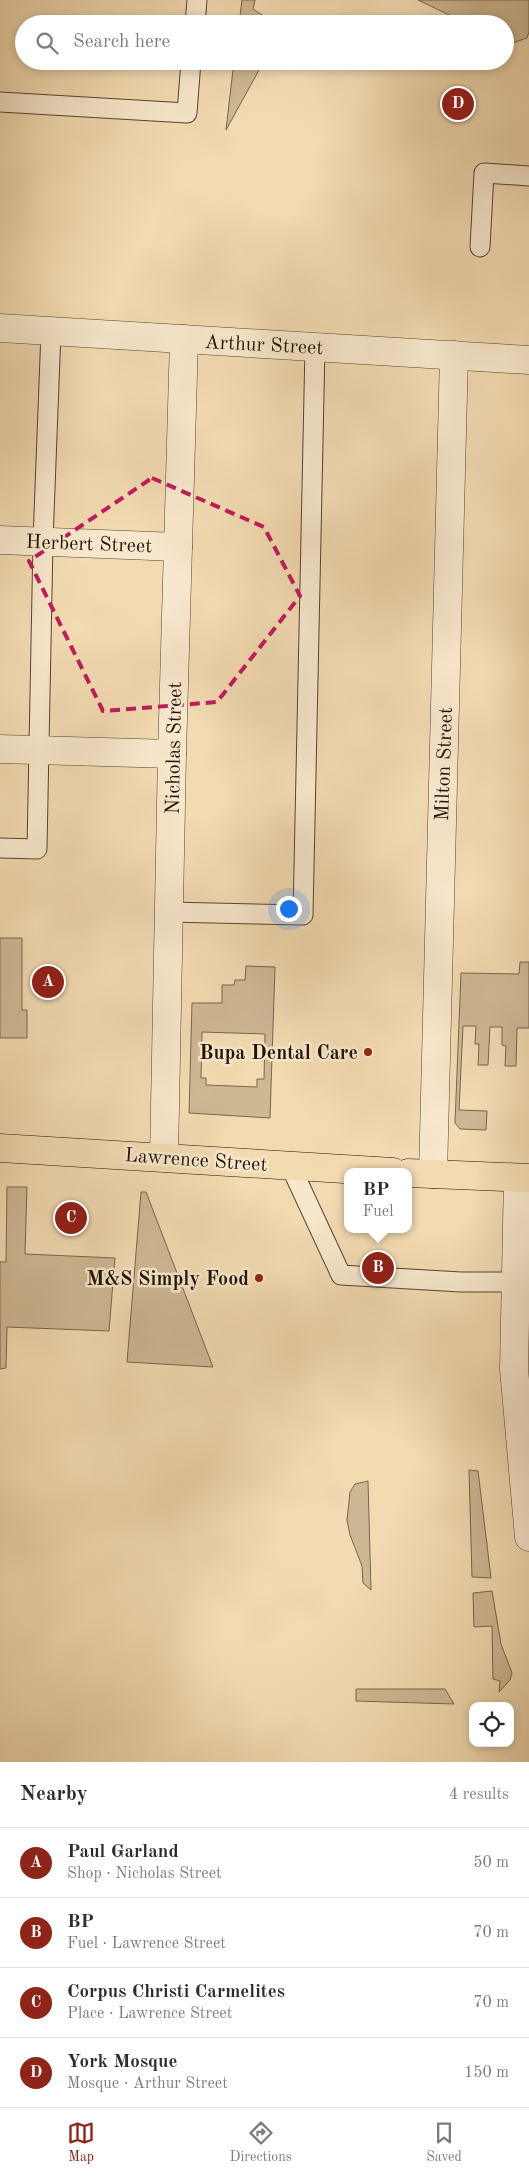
<!DOCTYPE html>
<meta charset="utf-8">
<style>
:root{--surface:#fff;--page:#f2f2f3;--text:#2b2b33;--muted:#7c7c81;--line:#e1e1e2;--accent:#8f2418}
body{margin:0;font-family:"Old Standard TT",serif;background:var(--page);color:var(--text)}
.controls{position:absolute;right:15px;bottom:15px;display:grid;overflow:hidden;border-radius:10px;box-shadow:0 2px 8px #0003}
.controls button{width:45px;height:45px;display:grid;place-items:center;padding:0;border:0;border-bottom:1px solid var(--line);background:var(--surface);color:var(--text);font:25px sans-serif}
.you{position:absolute;left:288px;top:908px;width:18px;height:18px;margin:-12px;border:4px solid #fff;border-radius:50%;background:#1a73e8;box-shadow:0 0 0 8px #1a73e833}
.badge{display:grid;place-items:center;width:32px;height:32px;border-radius:50%;background:var(--accent);color:#fff;font-size:16px;font-weight:700}
.pin{position:absolute;translate:-50% -50%;border:2px solid #fff;box-shadow:0 1px 5px #0006}
.popup{position:absolute;left:344px;top:1168px;width:68px;height:65px;box-sizing:border-box;display:grid;place-content:center;border-radius:10px;background:var(--surface);filter:drop-shadow(0 1px 4px #0005);font-size:16px;white-space:nowrap;color:var(--muted)}
.popup b{font-size:19px;color:var(--text)}
.popup::after{content:'';position:absolute;left:50%;top:100%;margin-left:-10px;border:10px solid transparent;border-top-color:var(--surface)}
.list{margin:0;padding:0;list-style:none}
h2{display:flex;justify-content:space-between;align-items:center;height:65px;margin:0;padding:0 20px;font-size:21px}
h2 small{font-size:16px;font-weight:400;color:var(--muted)}
.list li{display:grid;grid-template-columns:32px 1fr auto;gap:15px;align-items:center;box-sizing:border-box;height:70px;padding:0 20px;border-top:1px solid var(--line)}
.list b{display:block;font-size:19px;white-space:nowrap}
.list p{margin:0;font-size:16px;white-space:nowrap;color:var(--muted)}
.list em{font-size:16px;font-style:normal;color:var(--muted)}
.icon{flex:none;width:28px;height:28px;fill:none;stroke:currentColor;stroke-width:2;stroke-linecap:round;stroke-linejoin:round}
.map{position:relative;flex:none;width:529px;height:1762px;overflow:hidden}
.search{position:absolute;background:var(--surface);box-shadow:0 2px 8px #0003;left:15px;right:15px;top:15px;height:55px;display:flex;align-items:center;gap:12px;box-sizing:border-box;padding:0 18px;border-radius:28px;color:var(--muted);font-size:19px}
.sheet{height:345px;background:var(--surface)}
nav{display:flex;justify-content:space-around;align-items:center;box-sizing:border-box;height:70px;border-top:1px solid var(--line);background:var(--surface);font-size:14px;color:var(--muted)}
nav a{display:grid;justify-items:center;gap:2px}
nav .on{color:var(--accent)}
.map>svg:first-child{display:block}
.green{fill:#ceb894;stroke:#78654c;fill-rule:evenodd}
.lines{fill:none;stroke-linecap:round;stroke-linejoin:round}
.lane-casing{stroke:#55442f;stroke-width:21}
.street-casing{stroke:#55442f;stroke-width:29}
.primary-casing{stroke:#211204;stroke-width:29}
.lane{stroke:#f7e7cc;stroke-width:19}
.street{stroke:#f7e7cc;stroke-width:28}
.primary{stroke:#f2dab1;stroke-width:28}
.marked{fill:none;stroke:#c2185b;stroke-width:4;stroke-dasharray:10 6;stroke-linejoin:round}
.poi-dot{fill:#8f2418;stroke:#f7e7cc;stroke-width:2}
.labels{text-anchor:middle;stroke-width:5;stroke-linejoin:round;paint-order:stroke}
.street-label{font-size:20px;fill:#211204;stroke:#f7e7cc}
.poi-label{font-size:20px;font-weight:bold;fill:#211204;stroke:#f7e7cc;text-anchor:end}
</style>
<div class="map">
<svg width="529" height="1762" viewBox="0 0 529 1762">
<rect width="100%" height="100%" fill="#f2dab1"/>
<filter id="stains"><feTurbulence type="fractalNoise" baseFrequency=".004" numOctaves="4"/><feColorMatrix values="0 0 0 0 .2 0 0 0 0 .09 0 0 0 0 .02 0 0 0 .5 -.17"/></filter>
<radialGradient id="worn" r=".72"><stop offset=".6" stop-color="#630" stop-opacity="0"/><stop offset="1" stop-color="#630" stop-opacity=".3"/></radialGradient>
<g class="green">
<polygon points="242,0 255,0 253,9 276,24 239,24"/>
<polygon points="418,0 529,0 529,32 527,38 510,44 505,42 505,24 468,24"/>
<polygon points="234,61 264,61 226,130"/>
<polygon points="0,938 22,938 22,1010 27,1010 27,1038 0,1038"/>
<polygon points="520,962 529,962 529,1028 517,1028 516,1066 505,1066 506,1046 502,1045 502,1027 490,1027 488,1065 478,1065 479,1044 475,1044 476,1026 463,1026 459,1110 487,1111 486,1130 460,1129 455,1123 461,973 519,974"/>
<path d="M246 966 275 967 270 1118 189 1113 192 1003H222V985H234L235 980H245ZM202 1032 265 1034 264 1079H257V1087L206 1085V1078H201Z"/>
<polygon points="7,1187 27,1187 25,1254 115,1258 109,1331 7,1327 6,1368 0,1369 0,1262 6,1262"/>
<polygon points="141,1192 146,1192 213,1367 127,1362"/>
<polygon points="469,1470 478,1471 491,1578 472,1577"/>
<polygon points="368,1481 371,1590 363,1583 362,1566 350,1535 347,1520 350,1492 355,1484"/>
<polygon points="492,1591 501,1644 512,1673 510,1680 499,1692 500,1681 493,1679 492,1626 474,1627 473,1593"/>
<polygon points="356,1689 445,1689 454,1704 356,1701"/>
</g>
<g class="lines">
<g class="lane-casing">
<g id="lane">
<polyline points="195,24 197,0"/>
<polyline points="0,102 187,113 191,61"/>
<polyline points="480,247 484,173 529,176"/>
<polyline points="0,848 37,849 43,541 51,331"/>
<polyline points="169,912 303,915 315,347"/>
<polyline points="290,1165 341,1275 461,1282 515,1282"/>
</g>
</g>
<g class="street-casing">
<g id="street">
<polyline points="0,328 529,360"/>
<polyline points="0,540 178,547"/>
<polyline points="0,749 172,754"/>
<polyline points="164,1157 172,754 184,339"/>
<polyline points="433,1174 454,355"/>
<polyline points="518,1178 514,1369 529,1537"/>
</g>
</g>
<g class="primary-casing">
<g id="primary">
<polyline points="0,1148 393,1172"/>
<polyline points="408,1173 529,1178"/>
</g>
</g>
<use href="#lane" class="lane"/>
<use href="#street" class="street"/>
<use href="#primary" class="primary"/>
</g>
<path class="marked" d="M152 478 264 527 300 596 217 702 103 711 29 561Z"/>
<g class="poi-dot">
<circle cx="368" cy="1052" r="5"/>
<circle cx="259" cy="1278" r="5"/>
</g>
<g class="labels">
<g class="street-label">
<text transform="translate(264 344) rotate(3)" y="7">Arthur Street</text>
<text transform="translate(89 543) rotate(2)" y="7">Herbert Street</text>
<text transform="translate(173 748) rotate(-89)" y="7">Nicholas Street</text>
<text transform="translate(443 764) rotate(-88)" y="7">Milton Street</text>
<text transform="translate(196 1159) rotate(4)" y="7">Lawrence Street</text>
</g>
<g class="poi-label">
<text x="358" y="1059">Bupa Dental Care</text>
<text x="249" y="1285">M&amp;S Simply Food</text>
</g>
</g>
<rect width="100%" height="100%" filter="url(#stains)"/>
<rect width="100%" height="100%" fill="url(#worn)"/>
</svg>
<div class="controls">
<button><svg class="icon" aria-label="locate" viewBox="0 0 24 24"><circle cx="12" cy="12" r="6"/><path d="M12 2v4M12 18v4M2 12h4M18 12h4"/></svg></button>
</div>
<div class="you"></div>
<div class="pin badge" style="left:48px;top:982px">A</div>
<div class="pin badge" style="left:378px;top:1268px">B</div>
<div class="popup"><b>BP</b>Fuel</div>
<div class="pin badge" style="left:71px;top:1218px">C</div>
<div class="pin badge" style="left:458px;top:104px">D</div>
<div class="search"><svg class="icon" aria-label="search" viewBox="0 0 24 24"><circle cx="10" cy="10" r="6"/><path d="M15 15l6 6"/></svg>Search here</div>
</div>
<section class="sheet">
<h2>Nearby<small>4 results</small></h2>
<ul class="list">
<li><span class="badge">A</span><div><b>Paul Garland</b><p>Shop · Nicholas Street</p></div><em>50 m</em></li>
<li><span class="badge">B</span><div><b>BP</b><p>Fuel · Lawrence Street</p></div><em>70 m</em></li>
<li><span class="badge">C</span><div><b>Corpus Christi Carmelites</b><p>Place · Lawrence Street</p></div><em>70 m</em></li>
<li><span class="badge">D</span><div><b>York Mosque</b><p>Mosque · Arthur Street</p></div><em>150 m</em></li>
</ul>
</section>
<nav>
<a class="on"><svg class="icon" aria-label="map" viewBox="0 0 24 24"><path d="M3 6l6-2 6 2 6-2v14l-6 2-6-2-6 2zM9 4v14M15 6v14"/></svg>Map</a>
<a><svg class="icon" aria-label="directions" viewBox="0 0 24 24"><path d="M12 3l9 9-9 9-9-9zM9 14v-3h6M13 9l2 2-2 2"/></svg>Directions</a>
<a><svg class="icon" aria-label="saved" viewBox="0 0 24 24"><path d="M7 4h10v16l-5-4-5 4z"/></svg>Saved</a>
</nav>
